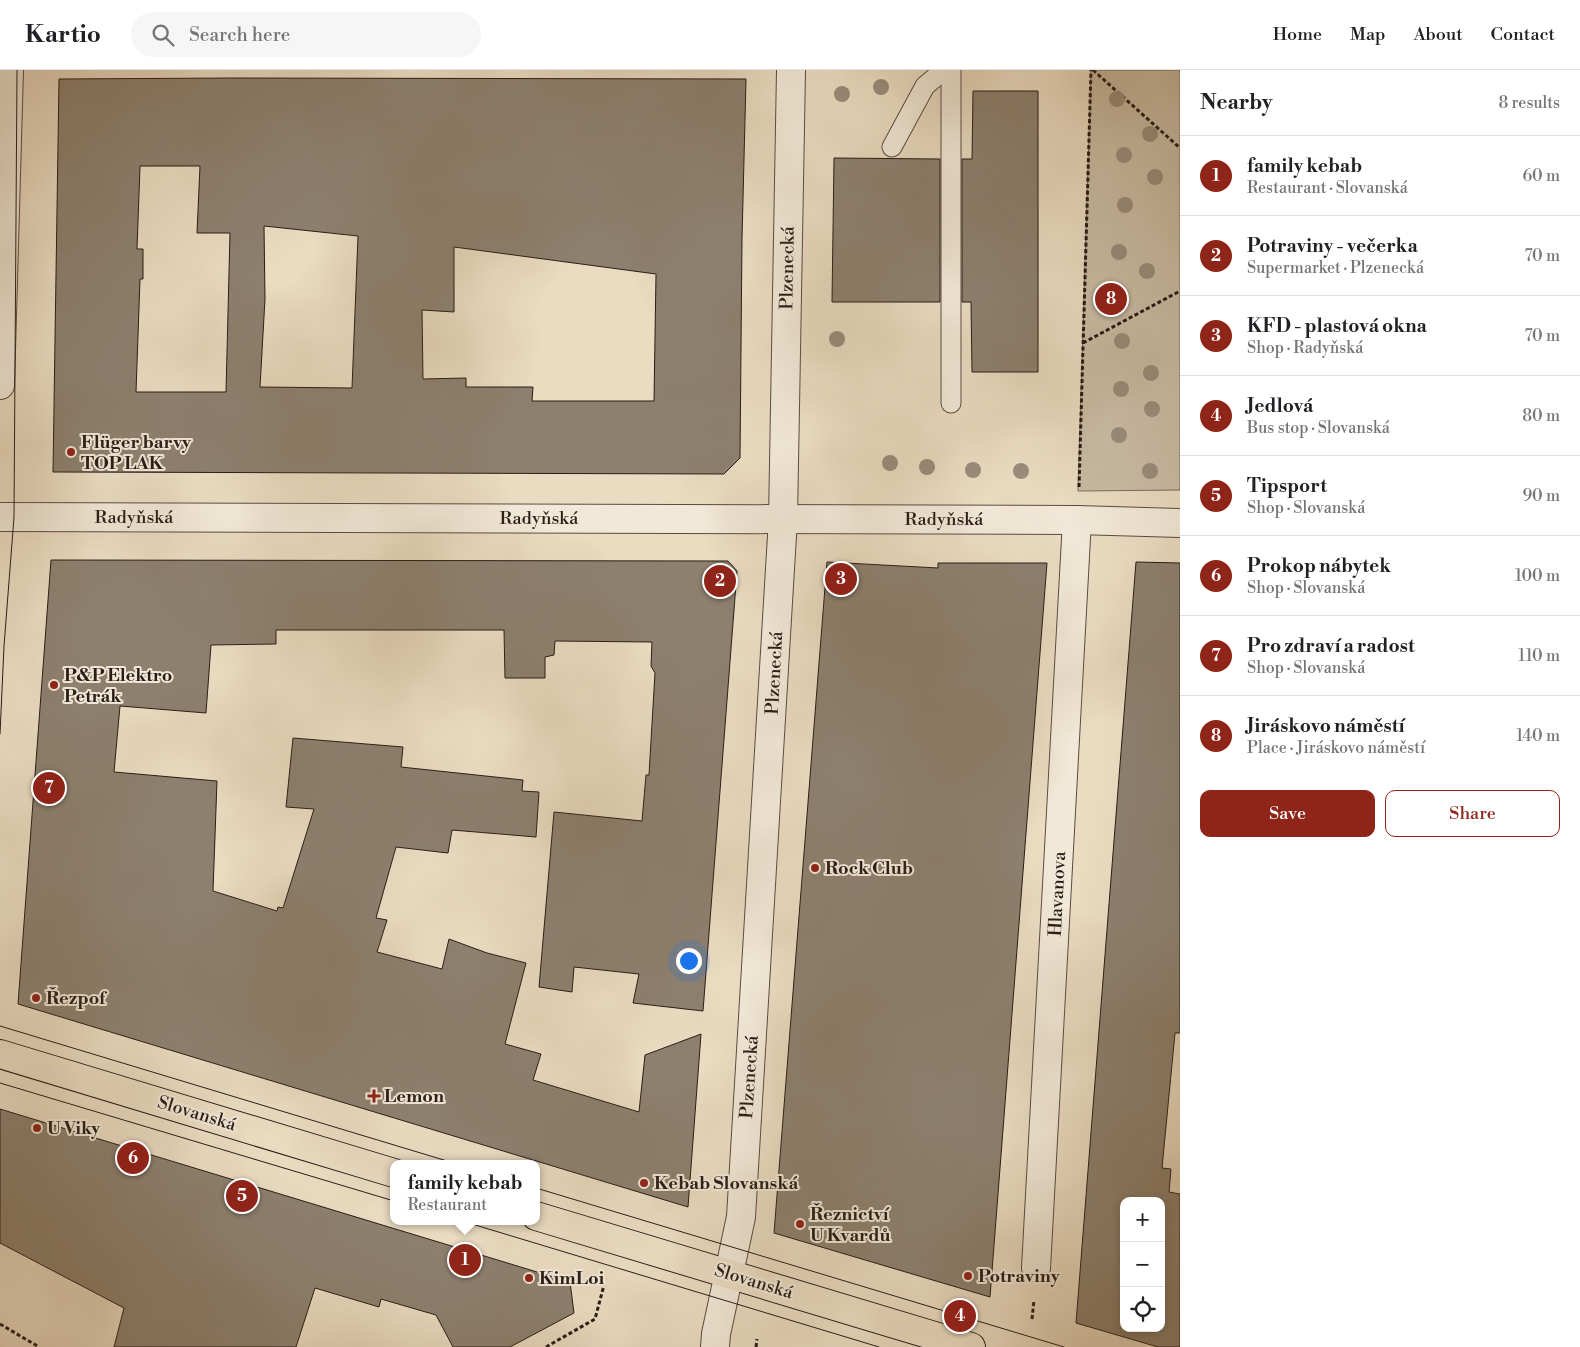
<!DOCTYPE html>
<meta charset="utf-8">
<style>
:root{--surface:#fff;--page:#f6f6f6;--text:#202124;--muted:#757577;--line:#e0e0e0;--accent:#8f2418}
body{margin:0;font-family:"Libre Bodoni",serif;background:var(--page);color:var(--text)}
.controls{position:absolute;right:15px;bottom:15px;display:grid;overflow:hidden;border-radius:10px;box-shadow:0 2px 8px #0003}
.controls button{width:45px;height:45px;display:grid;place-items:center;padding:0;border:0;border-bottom:1px solid var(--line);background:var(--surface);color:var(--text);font:25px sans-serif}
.you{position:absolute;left:688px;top:890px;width:18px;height:18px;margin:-12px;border:4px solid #fff;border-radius:50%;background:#1a73e8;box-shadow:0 0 0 8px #1a73e833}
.badge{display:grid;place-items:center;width:32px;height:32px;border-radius:50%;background:var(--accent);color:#fff;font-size:16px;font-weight:700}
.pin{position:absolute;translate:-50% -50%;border:2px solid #fff;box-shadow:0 1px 5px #0006}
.popup{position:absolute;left:390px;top:1090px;width:150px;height:65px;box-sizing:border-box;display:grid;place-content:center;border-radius:10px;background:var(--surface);filter:drop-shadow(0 1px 4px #0005);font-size:16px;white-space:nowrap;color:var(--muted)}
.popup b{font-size:19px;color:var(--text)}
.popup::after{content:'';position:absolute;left:50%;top:100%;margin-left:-10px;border:10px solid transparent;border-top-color:var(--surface)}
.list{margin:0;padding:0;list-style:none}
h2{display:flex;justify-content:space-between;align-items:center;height:65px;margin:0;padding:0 20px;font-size:21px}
h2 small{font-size:16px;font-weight:400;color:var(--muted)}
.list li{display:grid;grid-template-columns:32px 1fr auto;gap:15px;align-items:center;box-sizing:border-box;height:80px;padding:0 20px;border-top:1px solid var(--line)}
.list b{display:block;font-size:19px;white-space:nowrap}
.list p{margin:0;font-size:16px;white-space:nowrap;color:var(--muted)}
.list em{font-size:16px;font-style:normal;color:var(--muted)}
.actions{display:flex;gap:10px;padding:15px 20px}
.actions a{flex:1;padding:11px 0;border:1px solid var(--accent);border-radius:10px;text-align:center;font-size:18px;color:var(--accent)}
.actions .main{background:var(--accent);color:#fff}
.icon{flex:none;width:28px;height:28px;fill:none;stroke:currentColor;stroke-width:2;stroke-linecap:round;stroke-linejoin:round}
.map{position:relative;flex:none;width:1180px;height:1277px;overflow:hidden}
header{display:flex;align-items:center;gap:30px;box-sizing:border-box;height:70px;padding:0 25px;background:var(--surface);border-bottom:1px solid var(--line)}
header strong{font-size:24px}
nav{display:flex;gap:28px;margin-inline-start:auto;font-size:18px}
.search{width:350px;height:45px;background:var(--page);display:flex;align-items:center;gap:12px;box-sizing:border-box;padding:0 18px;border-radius:28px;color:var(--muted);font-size:19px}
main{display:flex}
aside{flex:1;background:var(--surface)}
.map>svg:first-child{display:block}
.green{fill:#c9bba4;stroke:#796c5e}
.building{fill:#8d806f;stroke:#291d17;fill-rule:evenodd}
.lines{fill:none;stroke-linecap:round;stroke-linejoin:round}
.lane-casing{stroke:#594c42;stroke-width:21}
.street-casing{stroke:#594c42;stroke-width:30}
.primary-casing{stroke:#291d17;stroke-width:30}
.path{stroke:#291d17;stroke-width:3;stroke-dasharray:4 2.5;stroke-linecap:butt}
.lane{stroke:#f1e8d7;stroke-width:19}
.street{stroke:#f1e8d7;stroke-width:28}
.primary{stroke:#eadbc1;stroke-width:28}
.tram{stroke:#291d17;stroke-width:1}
.tree{fill:#9a8c7b}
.poi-dot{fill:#8f2418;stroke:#f1e8d7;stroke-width:2}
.labels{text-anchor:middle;stroke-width:4;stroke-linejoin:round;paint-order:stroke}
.street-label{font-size:18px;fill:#291d17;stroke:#f1e8d7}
.poi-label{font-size:18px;font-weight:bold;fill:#291d17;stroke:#f1e8d7;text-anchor:start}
</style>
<header>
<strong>Kartio</strong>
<div class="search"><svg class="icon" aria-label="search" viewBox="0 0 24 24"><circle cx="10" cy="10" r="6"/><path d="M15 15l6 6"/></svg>Search here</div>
<nav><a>Home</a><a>Map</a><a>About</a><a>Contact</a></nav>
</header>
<main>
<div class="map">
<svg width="1180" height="1277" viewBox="0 0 1180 1277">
<rect width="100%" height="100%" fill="#eadbc1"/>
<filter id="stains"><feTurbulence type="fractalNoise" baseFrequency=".004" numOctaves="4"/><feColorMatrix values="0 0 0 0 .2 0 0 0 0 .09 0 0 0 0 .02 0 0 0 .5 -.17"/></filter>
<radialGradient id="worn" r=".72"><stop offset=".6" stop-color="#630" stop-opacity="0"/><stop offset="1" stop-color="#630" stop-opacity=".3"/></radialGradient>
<polygon class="green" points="1091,0 1180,0 1180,420 1078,421"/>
<g class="building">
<path d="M230 8 746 9 742 169 740 388 724 404 53 402 59 9ZM140 96H200L197 163H230L226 322H136L140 209H143V179H137ZM264 156 358 166 352 318 260 317 265 229ZM454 177 656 204 654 331H532L533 317H466V308L423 309 422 240 454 242Z"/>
<polygon points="973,21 1038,21 1038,302 972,302 971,232 962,232 962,89 972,89"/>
<polygon points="834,88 940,89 940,232 832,232"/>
<polygon points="51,490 728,491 737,501 703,941 633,933 639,904 574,897 572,922 539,917 554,742 642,751 646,705 649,705 655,603 651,596 652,572 555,571 554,585 545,587 545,608 505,608 504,560 276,560 276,574 211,575 206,643 120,636 114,702 217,711 213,821 277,841 278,837 283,838 314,739 286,737 293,668 403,677 401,697 523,710 522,721 539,722 536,767 452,760 448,783 396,777 376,848 387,850 377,882 442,899 449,869 487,883 526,893 505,974 541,984 533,1010 639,1042 645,985 701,964 688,1137 18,934"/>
<polygon points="827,492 938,498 938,493 1047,493 990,1227 774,1163"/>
<path d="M1136 492 1180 493V963H1175L1162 1098 1171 1099 1169 1122 1180 1124V1277H1158L1076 1253ZM1124 1131H1161V1258H1124Z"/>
<polygon points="0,1039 570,1212 574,1243 510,1277 453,1277 436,1245 381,1229 379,1237 315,1218 296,1277 114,1277 124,1238 0,1173"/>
</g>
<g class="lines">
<g class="lane-casing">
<g id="lane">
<polyline points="951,0 951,333"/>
<polyline points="892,77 925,16 944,0"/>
</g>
</g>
<g class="street-casing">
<g id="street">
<polyline points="0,315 9,0"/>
<polyline points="0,447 1077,450 1180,453"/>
<polyline points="1036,1198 1077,450"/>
<polyline points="715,1277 716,1264 741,1147 783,449 791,0"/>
</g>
</g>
<g class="primary-casing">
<g id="primary">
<polyline points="0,984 394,1103"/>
<polyline points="536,1146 971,1277"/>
</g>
</g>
<g class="path">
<polyline points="1093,0 1180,78"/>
<polyline points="1083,273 1180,221"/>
<polyline points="1079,417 1091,0"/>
<polyline points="1032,1249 1034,1230"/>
<polyline points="0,1254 39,1277"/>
<polyline points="546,1277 595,1249 604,1215"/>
<polyline points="756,1277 757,1269"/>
</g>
<use href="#lane" class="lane"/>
<use href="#street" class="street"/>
<use href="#primary" class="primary"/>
<g class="tram">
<polyline points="0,664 4,576 14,447 17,0"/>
<polyline points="0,956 457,1094"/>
<polyline points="0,1013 394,1131"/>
<polyline points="536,1118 1064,1277"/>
<polyline points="462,1151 879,1277"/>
</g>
</g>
<g class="tree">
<circle cx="881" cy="17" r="8"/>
<circle cx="842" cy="24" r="8"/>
<circle cx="1117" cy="29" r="8"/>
<circle cx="1150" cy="64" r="8"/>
<circle cx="1124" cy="85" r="8"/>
<circle cx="1155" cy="107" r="8"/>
<circle cx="1125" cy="135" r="8"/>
<circle cx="1119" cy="182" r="8"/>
<circle cx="1147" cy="201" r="8"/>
<circle cx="1114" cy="235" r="8"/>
<circle cx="837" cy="269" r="8"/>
<circle cx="1122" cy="271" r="8"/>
<circle cx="1151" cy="303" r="8"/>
<circle cx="1121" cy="319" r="8"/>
<circle cx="1152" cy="339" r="8"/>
<circle cx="1119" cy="365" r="8"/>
<circle cx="890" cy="393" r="8"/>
<circle cx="927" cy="397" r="8"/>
<circle cx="973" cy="400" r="8"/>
<circle cx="1021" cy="401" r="8"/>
<circle cx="1150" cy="401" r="8"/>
</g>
<g class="poi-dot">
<circle cx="71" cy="382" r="5"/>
<circle cx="54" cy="615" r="5"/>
<circle cx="815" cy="798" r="5"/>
<circle cx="36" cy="928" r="5"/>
<path d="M371.5 1018.5h5v5h5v5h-5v5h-5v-5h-5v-5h5z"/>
<circle cx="37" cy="1058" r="5"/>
<circle cx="644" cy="1113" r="5"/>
<circle cx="800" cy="1154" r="5"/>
<circle cx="968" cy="1206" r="5"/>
<circle cx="529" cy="1208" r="5"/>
</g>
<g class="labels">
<g class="street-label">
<text transform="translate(787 198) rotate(-89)" y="6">Plzenecká</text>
<text x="134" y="453">Radyňská</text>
<text x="539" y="454">Radyňská</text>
<text x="944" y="455">Radyňská</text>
<text transform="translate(774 603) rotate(-87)" y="6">Plzenecká</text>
<text transform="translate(1057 824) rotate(-87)" y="6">Hlavanova</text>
<text transform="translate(749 1007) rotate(-86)" y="6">Plzenecká</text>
<text transform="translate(197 1043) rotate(17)" y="6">Slovanská</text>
<text transform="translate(754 1211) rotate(17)" y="6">Slovanská</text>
</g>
<g class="poi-label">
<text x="81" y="378">Flüger barvy<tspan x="81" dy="21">TOP LAK</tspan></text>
<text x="64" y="611">P&amp;P Elektro<tspan x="64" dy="21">Petrák</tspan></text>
<text x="825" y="804">Rock Club</text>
<text x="46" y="934">Řezpof</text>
<text x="384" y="1032">Lemon</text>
<text x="47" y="1064">U Viky</text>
<text x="654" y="1119">Kebab Slovanská</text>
<text x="810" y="1150">Řeznictví<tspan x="810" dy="21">U Kvardů</tspan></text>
<text x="978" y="1212">Potraviny</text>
<text x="539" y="1214">KimLoi</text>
</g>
</g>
<rect width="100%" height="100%" filter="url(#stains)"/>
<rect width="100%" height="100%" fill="url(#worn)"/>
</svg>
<div class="controls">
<button>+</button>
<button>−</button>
<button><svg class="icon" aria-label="locate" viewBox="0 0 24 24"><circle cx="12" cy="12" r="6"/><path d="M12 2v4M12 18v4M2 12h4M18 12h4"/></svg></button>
</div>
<div class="you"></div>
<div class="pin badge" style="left:465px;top:1190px">1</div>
<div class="popup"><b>family kebab</b>Restaurant</div>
<div class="pin badge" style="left:720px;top:511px">2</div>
<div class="pin badge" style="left:841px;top:509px">3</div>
<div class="pin badge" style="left:960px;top:1246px">4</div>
<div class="pin badge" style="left:242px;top:1126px">5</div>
<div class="pin badge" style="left:133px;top:1088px">6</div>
<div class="pin badge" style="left:49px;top:718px">7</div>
<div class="pin badge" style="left:1111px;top:229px">8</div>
</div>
<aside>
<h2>Nearby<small>8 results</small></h2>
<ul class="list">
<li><span class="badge">1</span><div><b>family kebab</b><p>Restaurant · Slovanská</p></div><em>60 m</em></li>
<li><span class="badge">2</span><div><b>Potraviny - večerka</b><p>Supermarket · Plzenecká</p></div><em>70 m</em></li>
<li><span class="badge">3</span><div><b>KFD - plastová okna</b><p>Shop · Radyňská</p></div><em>70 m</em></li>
<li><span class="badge">4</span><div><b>Jedlová</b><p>Bus stop · Slovanská</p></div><em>80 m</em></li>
<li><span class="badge">5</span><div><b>Tipsport</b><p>Shop · Slovanská</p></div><em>90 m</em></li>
<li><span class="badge">6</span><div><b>Prokop nábytek</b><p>Shop · Slovanská</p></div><em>100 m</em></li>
<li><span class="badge">7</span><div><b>Pro zdraví a radost</b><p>Shop · Slovanská</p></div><em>110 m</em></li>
<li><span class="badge">8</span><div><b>Jiráskovo náměstí</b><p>Place · Jiráskovo náměstí</p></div><em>140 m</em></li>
</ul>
<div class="actions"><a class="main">Save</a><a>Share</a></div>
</aside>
</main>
